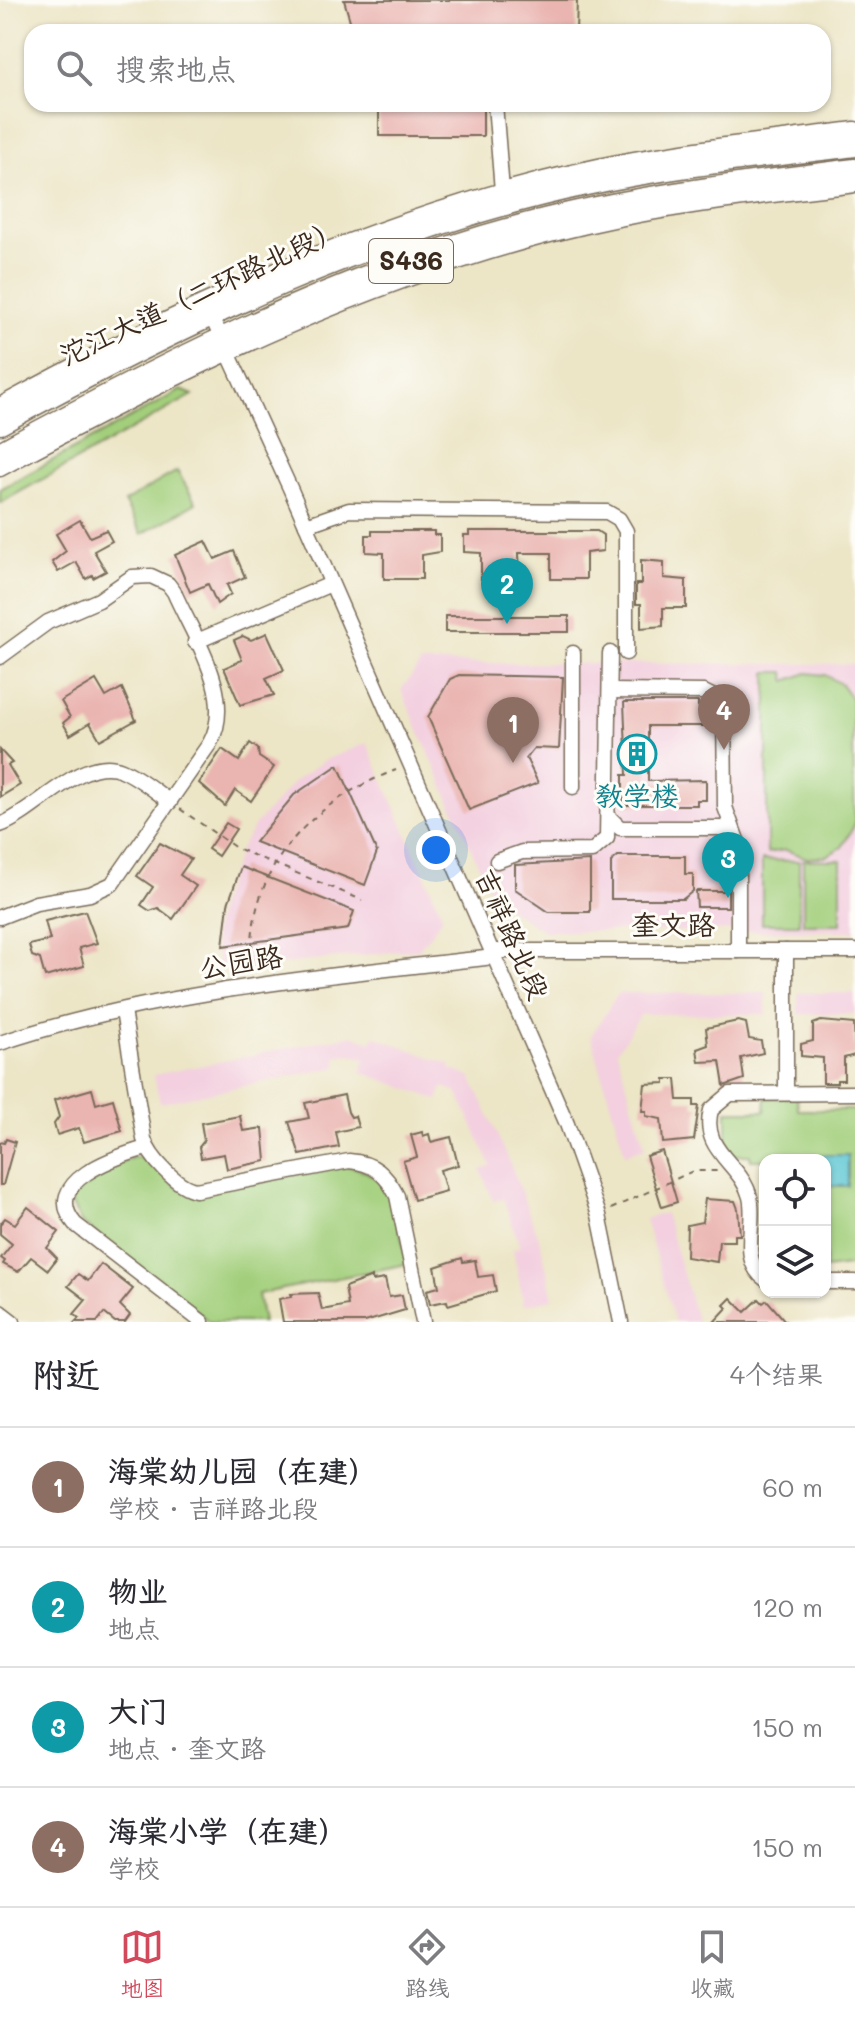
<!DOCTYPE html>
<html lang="zh">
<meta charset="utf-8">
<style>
:root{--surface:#fff;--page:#f7f7f7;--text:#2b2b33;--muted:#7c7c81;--line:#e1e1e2;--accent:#d1495b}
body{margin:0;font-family:Mali,"LXGW WenKai TC",sans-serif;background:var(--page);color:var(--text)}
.controls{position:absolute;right:24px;bottom:24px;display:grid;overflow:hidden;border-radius:16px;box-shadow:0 2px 6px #0004}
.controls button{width:72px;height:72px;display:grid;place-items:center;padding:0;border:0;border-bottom:2px solid var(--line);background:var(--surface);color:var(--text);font:40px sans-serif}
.you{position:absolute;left:436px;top:850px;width:28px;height:28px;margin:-20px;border:6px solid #fff;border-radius:50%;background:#1a73e8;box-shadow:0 0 0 12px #1a73e833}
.badge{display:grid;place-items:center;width:52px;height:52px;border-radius:50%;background:var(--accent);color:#fff;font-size:26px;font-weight:700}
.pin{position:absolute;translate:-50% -66px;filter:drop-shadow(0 2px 4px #0008)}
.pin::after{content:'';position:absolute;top:42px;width:28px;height:24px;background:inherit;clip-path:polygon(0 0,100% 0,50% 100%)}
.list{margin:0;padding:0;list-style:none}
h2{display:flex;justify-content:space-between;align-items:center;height:104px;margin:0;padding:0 32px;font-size:34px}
h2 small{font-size:26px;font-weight:400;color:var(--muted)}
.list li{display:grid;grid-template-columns:52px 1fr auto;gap:24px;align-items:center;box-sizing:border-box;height:120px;padding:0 32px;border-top:2px solid var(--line)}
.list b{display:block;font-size:30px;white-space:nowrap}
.list p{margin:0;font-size:26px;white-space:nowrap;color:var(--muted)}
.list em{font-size:26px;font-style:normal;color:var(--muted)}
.icon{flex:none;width:44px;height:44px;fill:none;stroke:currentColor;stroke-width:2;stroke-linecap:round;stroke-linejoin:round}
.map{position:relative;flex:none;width:855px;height:1322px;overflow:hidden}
.search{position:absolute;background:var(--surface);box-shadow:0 2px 6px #0004;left:24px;right:24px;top:24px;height:88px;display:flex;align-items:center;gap:20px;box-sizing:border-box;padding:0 28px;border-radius:24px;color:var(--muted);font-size:30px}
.sheet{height:584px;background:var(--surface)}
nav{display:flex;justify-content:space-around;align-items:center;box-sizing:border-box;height:112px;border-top:2px solid var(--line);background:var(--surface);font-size:22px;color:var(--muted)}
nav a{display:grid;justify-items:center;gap:4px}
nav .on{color:var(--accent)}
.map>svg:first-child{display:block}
.built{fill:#f3cfdf}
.green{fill:#a3cf7c;stroke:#6f7c4d;stroke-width:2}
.water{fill:#5ac6d3;stroke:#4a7878;stroke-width:2}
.building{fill:#eab4b0}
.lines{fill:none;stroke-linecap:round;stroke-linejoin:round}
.minor-casing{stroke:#796b59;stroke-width:17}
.highway-casing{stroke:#796b59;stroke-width:25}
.path{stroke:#796b59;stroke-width:2;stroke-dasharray:6 6;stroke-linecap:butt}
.minor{stroke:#fff;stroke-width:14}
.highway{stroke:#fff;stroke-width:22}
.labels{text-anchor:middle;stroke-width:6;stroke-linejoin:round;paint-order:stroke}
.shield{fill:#fdfcf7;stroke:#75695f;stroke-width:2}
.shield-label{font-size:26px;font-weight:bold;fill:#3b2a1e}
.street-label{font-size:28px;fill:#3b2a1e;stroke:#fdfcf7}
.culture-label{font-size:28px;fill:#0d838f;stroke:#fdfcf7}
</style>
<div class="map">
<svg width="855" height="1322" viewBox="0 0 855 1322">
<rect width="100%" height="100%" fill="#fdfcf7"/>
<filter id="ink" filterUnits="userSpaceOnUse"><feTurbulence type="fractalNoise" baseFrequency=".0125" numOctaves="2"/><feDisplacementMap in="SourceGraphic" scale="16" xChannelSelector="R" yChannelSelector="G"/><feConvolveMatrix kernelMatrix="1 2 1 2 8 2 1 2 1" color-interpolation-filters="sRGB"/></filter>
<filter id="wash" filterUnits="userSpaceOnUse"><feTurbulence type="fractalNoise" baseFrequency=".006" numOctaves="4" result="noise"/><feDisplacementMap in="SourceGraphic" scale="32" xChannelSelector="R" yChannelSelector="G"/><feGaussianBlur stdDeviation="1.8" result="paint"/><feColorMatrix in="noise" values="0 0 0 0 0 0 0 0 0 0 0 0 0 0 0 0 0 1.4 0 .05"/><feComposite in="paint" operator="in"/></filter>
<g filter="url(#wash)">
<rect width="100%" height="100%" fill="#ece5c6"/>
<g class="built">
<polygon points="421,663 855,664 855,931 544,931 493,898 401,690"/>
<polygon points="367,743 443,917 419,949 220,971 213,934 219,904 241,847 256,824 296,780 325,760"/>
<polygon points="618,993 766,993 766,1014 641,1014 617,1051 645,1148 625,1154 591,1036"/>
<rect x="798" y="993" width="57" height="21"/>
<polygon points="352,1035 371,1042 374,1036 451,1065 450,1069 471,1077 509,1160 541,1244 553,1299 524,1305 513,1249 520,1247 503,1198 493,1201 481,1170 491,1165 457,1092 443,1087 438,1100 361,1072 365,1059 351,1054 336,1056 337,1067 160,1103 154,1075"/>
<polygon points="665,1213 697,1322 675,1322 645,1219"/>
</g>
<g class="green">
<polygon points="181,390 193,395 0,503 0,489"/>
<polygon points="177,471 196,503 142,534 124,502"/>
<polygon points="767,672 785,672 786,681 807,673 825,675 841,684 852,699 855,824 842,847 826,856 807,858 786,850 767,853"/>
<polygon points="762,860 799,861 799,924 762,924"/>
<rect x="803" y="860" width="38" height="64"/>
<polygon points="766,1098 797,1098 798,1110 855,1110 855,1265 825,1269 825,1186 847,1186 847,1156 786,1156 786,1159 765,1160 764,1165 764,1160 751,1160 750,1155 727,1155 717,1140 727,1140 727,1111 765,1111"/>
<path d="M134 1157 148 1158 178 1188 349 1166C398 1176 397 1222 407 1264L258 1294 263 1322H210L81 1222 70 1201 81 1182Z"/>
</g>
<polygon class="water" points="786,1155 848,1155 848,1186 825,1186 825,1160 786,1160"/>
<g id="blocks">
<g class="building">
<polygon points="344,0 577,0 576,32 364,32 364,28 353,31"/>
<rect x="379" y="104" width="104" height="32"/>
<polygon points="80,520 90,537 106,530 112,541 94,551 106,571 93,578 92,575 86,579 76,562 58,572 52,562 66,551 56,534"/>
<polygon points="372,531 434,531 434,535 440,535 440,552 422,555 422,579 384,579 384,553 366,552 366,535 372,535"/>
<polygon points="469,531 597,531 603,535 603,551 586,553 586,579 551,579 551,553 519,553 520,579 481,579 481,553 464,552 464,535 469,535"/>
<polygon points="206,541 215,559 234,551 245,577 227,585 231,594 217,604 208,584 190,592 175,555"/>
<polygon points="641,560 664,562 664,578 686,580 686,608 663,608 663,626 641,628 641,604 636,604 636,584 641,584"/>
<rect x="445" y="616" width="124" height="16"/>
<polygon points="267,633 284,670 266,678 274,695 240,705 224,668 242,660 234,640 243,636 251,640"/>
<polygon points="459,675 563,677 559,749 534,748 526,758 538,783 469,810 428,717 450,679"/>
<polygon points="96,680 106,697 122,688 136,720 100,740 90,723 70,735 63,723 70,717 61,701"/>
<polygon points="624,702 698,702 698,706 706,706 706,726 648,726 648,781 706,780 706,800 697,800 697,805 623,805 623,775 627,775"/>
<polygon points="250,743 258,749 259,757 274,767 251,801 235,790 225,806 199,783 222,749 239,761"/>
<polygon points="0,750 12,763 8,765 20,785 0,797"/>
<polygon points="338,765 377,852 365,885 255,842 294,795"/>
<polygon points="226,823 236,829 218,856 208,849"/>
<polygon points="160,843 191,859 180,875 196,886 173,919 158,908 150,911 141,905 153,887 137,876"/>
<polygon points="618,856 685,856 685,874 693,874 693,891 683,899 611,899 611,862"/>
<polygon points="590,861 590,912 549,912 515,889 515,865"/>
<polygon points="241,867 354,911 348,929 223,946 228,904"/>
<polygon points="696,891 728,891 728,907 697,907"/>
<polygon points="85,911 97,943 79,948 84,966 45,977 40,959 32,956 29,945 50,940 45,921"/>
<polygon points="738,1021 746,1023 749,1039 761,1041 763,1053 741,1058 744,1079 724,1086 720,1061 699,1062 697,1049 708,1045 706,1028"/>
<polygon points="821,1021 854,1024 855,1055 844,1058 844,1080 837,1080 837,1083 823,1083 823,1058 801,1056 801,1044 813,1041 813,1024"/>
<polygon points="665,1079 676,1079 678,1100 694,1100 694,1106 699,1106 694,1140 663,1143 661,1119 646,1116 646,1111 642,1111 645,1084 665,1083"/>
<polygon points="92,1089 96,1104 113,1099 122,1131 84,1142 79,1128 57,1135 54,1124 59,1117 54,1100"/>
<polygon points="344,1095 348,1112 351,1117 355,1116 358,1127 336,1132 339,1147 300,1155 289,1122 309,1118 305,1103"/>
<polygon points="240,1116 243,1131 263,1128 266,1161 227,1169 224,1154 201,1158 199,1147 204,1141 201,1123"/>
<polygon points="422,1132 423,1136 429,1134 431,1142 451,1137 458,1165 440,1170 446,1191 414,1200 403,1161 417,1157 411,1135"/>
<polygon points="6,1139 15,1142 3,1185 0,1185 0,1142 4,1143"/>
<polygon points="662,1151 677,1202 662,1207 646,1156"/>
<polygon points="705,1199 735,1201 738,1209 740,1235 735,1235 735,1241 719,1241 717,1262 686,1257 687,1225 702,1222"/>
<polygon points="28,1207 59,1232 47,1248 57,1258 48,1270 31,1257 18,1272 3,1264 5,1261 1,1258 12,1244 0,1234 0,1224 5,1218 15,1224"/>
<polygon points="462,1258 463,1262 475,1260 478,1277 493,1275 496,1291 448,1305 447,1301 430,1304 427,1290 439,1287 435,1267"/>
<polygon points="101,1264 133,1289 120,1305 130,1315 125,1322 115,1322 104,1313 97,1322 75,1322 79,1318 74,1314 86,1300 68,1286 78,1274 88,1281"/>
<polygon points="372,1277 372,1281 385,1279 389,1297 402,1295 405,1310 365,1322 283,1322 279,1299 291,1297 290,1294 318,1293 322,1310 348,1305 345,1287"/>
<polygon points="731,1298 745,1312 759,1299 763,1303 767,1300 786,1322 714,1322 727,1308 724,1305"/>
</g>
</g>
</g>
<g filter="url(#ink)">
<use href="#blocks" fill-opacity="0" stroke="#796b59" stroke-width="2"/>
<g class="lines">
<g class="minor-casing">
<g id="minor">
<polyline points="495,104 502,191"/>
<polyline points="205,302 290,488 567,1124 599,1215 621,1322"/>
<path d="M0 405C184 304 375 218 580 170 670 149 764 141 855 129"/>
<path d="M0 469C189 367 381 273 591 225 678 205 767 196 855 185"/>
<polyline points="306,525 349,510 607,512 619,519 626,531 626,653"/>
<polyline points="195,642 331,584"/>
<path d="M0 657 48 622 99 600 132 577 151 576 168 584 174 592C193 636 236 696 210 743L112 884 90 894 36 903 0 917"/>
<polyline points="610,691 704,692 724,702 725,807 738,843 738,951"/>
<polyline points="573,787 573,653"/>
<polyline points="609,817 620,828 721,828 736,839"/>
<path d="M0 825C37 812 82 753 122 770 139 777 155 791 170 802"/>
<polyline points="497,861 522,852 592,851 607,838 610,653"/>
<polyline points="491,951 855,951"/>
<path d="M123 1011 144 1139C149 1157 177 1187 196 1190L349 1161C374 1163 386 1174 397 1196L423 1322"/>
<path d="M0 1043C159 990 328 976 494 957"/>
<polyline points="786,1093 786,951"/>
<path d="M146 1148C115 1157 40 1182 75 1224L202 1322"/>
<path d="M765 1279C738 1259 757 1225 750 1197 741 1163 700 1151 711 1110L730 1094 855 1093"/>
<polyline points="825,1282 855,1282"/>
<polyline points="0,1312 13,1322"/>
</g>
</g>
<g class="highway-casing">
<g id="highway">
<path d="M0 423C184 322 379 228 586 184 674 165 765 156 855 145"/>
<path d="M0 453C187 351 382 253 592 209 678 191 767 181 855 170"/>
</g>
</g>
<g class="path">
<polyline points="180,809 236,848 362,900"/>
<path d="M253 972C242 873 308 803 396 770"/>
<polyline points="611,1209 693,1171 717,1171"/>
</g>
<use href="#minor" class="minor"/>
<use href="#highway" class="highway"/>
</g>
</g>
<defs>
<g id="building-ring" transform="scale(2)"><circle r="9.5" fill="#fdfcf7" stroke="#0f9aa8" stroke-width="1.5"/><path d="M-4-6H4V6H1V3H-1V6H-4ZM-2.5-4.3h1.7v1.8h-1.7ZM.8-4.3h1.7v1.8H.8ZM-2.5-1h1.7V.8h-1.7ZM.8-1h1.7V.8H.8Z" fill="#0f9aa8"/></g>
</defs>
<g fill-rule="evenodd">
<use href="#building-ring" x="637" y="754"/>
</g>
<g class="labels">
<rect class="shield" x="369" y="239" width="84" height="44" rx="6"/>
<g class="shield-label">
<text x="411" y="270">S436</text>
</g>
<g class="street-label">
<text transform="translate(201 292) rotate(-25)" y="10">沱江大道（二环路北段）</text>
<text x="673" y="935">奎文路</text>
<text transform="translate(512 934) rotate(66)" y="10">吉祥路北段</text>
<text transform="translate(241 962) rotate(-9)" y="10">公园路</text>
</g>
<g class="culture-label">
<text x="637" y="806">教学楼</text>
</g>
</g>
</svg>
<div class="controls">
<button><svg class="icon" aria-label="locate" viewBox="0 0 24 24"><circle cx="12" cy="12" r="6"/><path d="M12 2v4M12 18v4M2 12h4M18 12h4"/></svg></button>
<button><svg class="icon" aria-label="layers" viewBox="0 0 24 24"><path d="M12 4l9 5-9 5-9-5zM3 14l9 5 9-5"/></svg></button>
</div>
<div class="you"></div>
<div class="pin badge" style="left:513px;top:763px;background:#8d6e63">1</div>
<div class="pin badge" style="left:507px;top:624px;background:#0f9aa8">2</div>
<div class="pin badge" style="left:728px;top:898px;background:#0f9aa8">3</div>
<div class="pin badge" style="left:724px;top:750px;background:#8d6e63">4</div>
<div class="search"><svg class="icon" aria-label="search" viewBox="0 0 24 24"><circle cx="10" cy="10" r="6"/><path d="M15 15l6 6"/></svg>搜索地点</div>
</div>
<section class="sheet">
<h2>附近<small>4个结果</small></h2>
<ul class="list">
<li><span class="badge" style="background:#8d6e63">1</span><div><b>海棠幼儿园（在建）</b><p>学校 · 吉祥路北段</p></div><em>60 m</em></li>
<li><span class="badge" style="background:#0f9aa8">2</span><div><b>物业</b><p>地点</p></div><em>120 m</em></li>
<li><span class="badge" style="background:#0f9aa8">3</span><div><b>大门</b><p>地点 · 奎文路</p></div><em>150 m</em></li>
<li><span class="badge" style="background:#8d6e63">4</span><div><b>海棠小学（在建）</b><p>学校</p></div><em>150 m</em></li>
</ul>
</section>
<nav>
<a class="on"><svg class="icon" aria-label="map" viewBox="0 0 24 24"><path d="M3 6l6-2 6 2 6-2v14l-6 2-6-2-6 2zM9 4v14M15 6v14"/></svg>地图</a>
<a><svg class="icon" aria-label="directions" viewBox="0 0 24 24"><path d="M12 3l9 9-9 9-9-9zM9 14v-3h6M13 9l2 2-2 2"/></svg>路线</a>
<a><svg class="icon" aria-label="saved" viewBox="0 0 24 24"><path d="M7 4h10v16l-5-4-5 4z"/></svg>收藏</a>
</nav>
